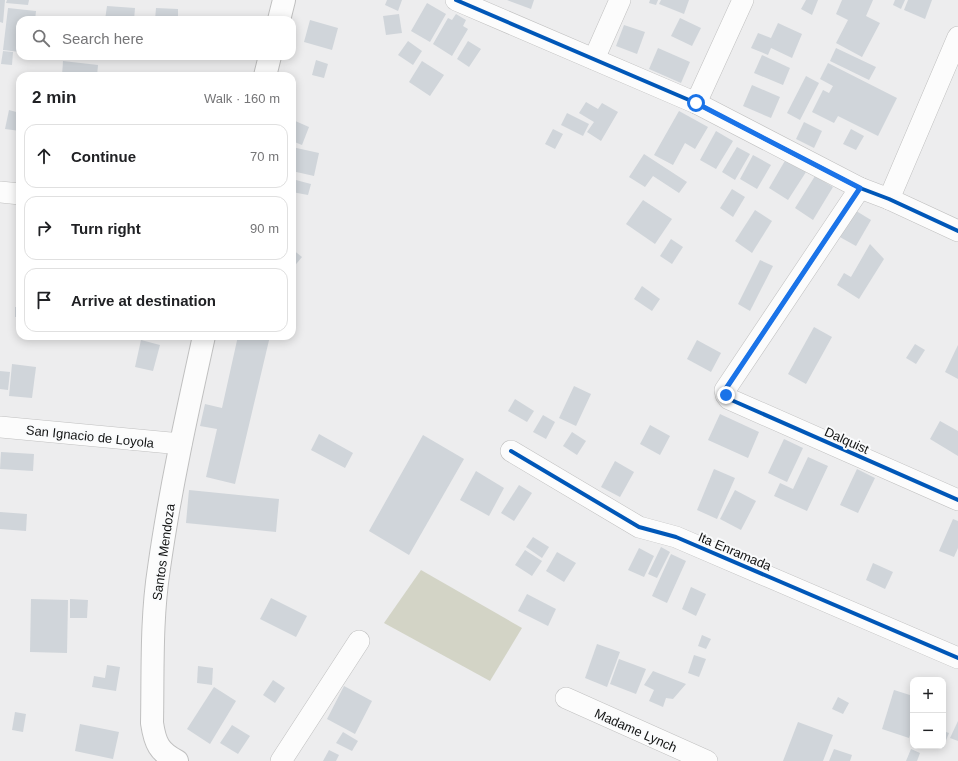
<!DOCTYPE html>
<meta charset="utf-8">
<style>
:root{--surface:#fff;--page:#f6f6f6;--text:#202124;--muted:#757577;--line:#e0e0e0}
body{margin:0;font-family:Helvetica,sans-serif;background:var(--page);color:var(--text)}
.controls{position:absolute;right:12px;bottom:12px;display:grid;overflow:hidden;border-radius:8px;box-shadow:0 2px 10px #0003}
.controls button{width:36px;height:36px;display:grid;place-items:center;padding:0;border:0;border-bottom:1px solid var(--line);background:var(--surface);color:var(--text);font:20px sans-serif}
.stop{position:absolute;width:12px;height:12px;margin:-9px;border:3px solid #1a73e8;border-radius:50%;background:#fff}
.stop.end{background:#1a73e8;border-color:#fff;box-shadow:0 1px 4px #0008}
.list{margin:0;padding:0;list-style:none}
h2{display:flex;justify-content:space-between;align-items:center;height:52px;margin:0;padding:0 16px;font-size:17px}
h2 small{font-size:13px;font-weight:400;color:var(--muted)}
.list li{display:grid;grid-template-columns:26px 1fr auto;gap:12px;align-items:center;box-sizing:border-box;height:64px;margin:0 8px 8px;padding:0 8px;border:1px solid var(--line);border-radius:12px}
.list b{display:block;font-size:15px;white-space:nowrap}
.list em{font-size:13px;font-style:normal;color:var(--muted)}
.icon{flex:none;width:22px;height:22px;fill:none;stroke:currentColor;stroke-width:2;stroke-linecap:round;stroke-linejoin:round}
.map{position:relative;flex:none;width:958px;height:761px;overflow:hidden}
.search{position:absolute;background:var(--surface);box-shadow:0 2px 10px #0003;left:16px;top:16px;width:280px;height:44px;display:flex;align-items:center;gap:10px;box-sizing:border-box;padding:0 14px;border-radius:12px;color:var(--muted);font-size:15px}
.panel{position:absolute;background:var(--surface);box-shadow:0 2px 10px #0003;left:16px;top:72px;width:280px;height:268px;border-radius:12px}
.map>svg:first-child{display:block}
.green{fill:#d3d4c6}
.building{fill:#d0d5da}
.lines{fill:none;stroke-linecap:round;stroke-linejoin:round}
.street-casing{stroke:#c0c0c0;stroke-width:22}
.secondary-casing{stroke:#c0c0c0;stroke-width:24}
.street{stroke:#fcfcfc;stroke-width:21}
.secondary{stroke:#fcfcfc;stroke-width:22}
.cycleway-casing{stroke:#fafbfc;stroke-width:6}
.cycleway{stroke:#0057b8;stroke-width:4}
.route{stroke:#1a73e8;stroke-width:5}
.labels{text-anchor:middle;stroke-width:4;stroke-linejoin:round;paint-order:stroke}
.street-label{font-size:13px;fill:#121313;stroke:#fafbfc}
</style>
<div class="map">
<svg width="958" height="761" viewBox="0 0 958 761">
<rect width="100%" height="100%" fill="#ededee"/>
<polygon class="green" points="421,570 522,628 490,681 384,623"/>
<g class="building">
<polygon points="0,0 5,0 3,23 0,22"/>
<polygon points="7,0 29,0 28,5 6,3"/>
<polygon points="387,0 402,0 398,11 385,5"/>
<polygon points="507,0 534,0 531,9"/>
<polygon points="650,0 658,0 656,5 649,3"/>
<polygon points="661,0 689,0 684,14 659,4"/>
<polygon points="806,0 818,0 812,15 801,9"/>
<polygon points="842,0 873,0 866,16 880,23 862,57 836,43 848,20 836,14"/>
<polygon points="895,0 905,0 901,9 893,5"/>
<polygon points="908,0 932,0 925,19 904,10"/>
<polygon points="427,3 446,14 430,42 411,31"/>
<polygon points="107,6 135,8 134,20 105,20"/>
<polygon points="8,8 36,11 35,20 20,20 20,52 3,50"/>
<polygon points="156,8 178,9 178,20 155,20"/>
<polygon points="399,14 402,33 386,35 383,16"/>
<polygon points="456,14 466,20 463,26 468,29 452,56 433,44 448,18 452,20"/>
<polygon points="680,18 701,28 692,46 671,36"/>
<polygon points="310,20 338,28 332,50 304,42"/>
<polygon points="778,23 802,34 792,58 771,48 768,55 751,48 758,33 771,38"/>
<polygon points="624,25 645,32 637,54 616,46"/>
<polygon points="408,41 422,51 413,65 398,55"/>
<polygon points="468,41 481,49 469,67 457,59"/>
<polygon points="658,48 690,62 681,83 649,69"/>
<polygon points="836,48 876,67 869,80 830,61"/>
<polygon points="3,51 13,52 12,65 1,64"/>
<polygon points="762,55 790,68 783,85 754,73"/>
<polygon points="316,60 328,64 324,78 312,75"/>
<polygon points="63,61 98,65 97,76 62,76"/>
<polygon points="422,61 444,75 430,96 409,82"/>
<polygon points="828,63 897,98 878,136 838,116 834,123 812,112 823,90 829,93 833,86 820,79"/>
<polygon points="806,76 819,83 800,120 787,113"/>
<polygon points="752,85 780,97 771,118 743,106"/>
<polygon points="586,102 598,109 602,103 618,112 601,141 587,132 594,122 579,113"/>
<polygon points="9,110 20,113 20,131 5,129"/>
<polygon points="679,111 708,127 695,149 685,143 673,165 654,155"/>
<polygon points="567,113 589,124 583,136 561,125"/>
<polygon points="293,120 309,127 302,145 292,141"/>
<polygon points="804,122 822,131 814,148 796,139"/>
<polygon points="553,129 563,134 555,149 545,144"/>
<polygon points="851,129 864,136 856,150 843,144"/>
<polygon points="716,131 733,141 716,169 700,160"/>
<polygon points="292,147 319,153 314,176 292,171"/>
<polygon points="737,147 750,154 735,180 722,172"/>
<polygon points="644,154 687,182 679,193 653,176 645,187 629,177"/>
<polygon points="753,155 771,165 757,189 740,179"/>
<polygon points="786,159 806,172 788,200 769,188"/>
<polygon points="815,176 833,187 813,220 795,208"/>
<polygon points="292,179 311,184 308,195 292,192"/>
<polygon points="732,189 745,197 733,217 720,208"/>
<polygon points="643,200 672,219 655,244 626,224"/>
<polygon points="853,209 871,220 856,246 838,236"/>
<polygon points="755,210 772,221 752,253 735,241"/>
<polygon points="671,239 683,247 672,264 660,256"/>
<polygon points="870,244 884,259 859,299 837,285 844,273 851,277"/>
<polygon points="292,249 302,257 292,269"/>
<polygon points="760,260 773,266 750,311 738,304"/>
<polygon points="642,286 660,299 652,311 634,299"/>
<rect x="15" y="307" width="5" height="10"/>
<polygon points="814,327 832,337 806,384 788,374"/>
<polygon points="238,336 270,336 235,484 206,477 217,429 200,426 205,404 222,408"/>
<polygon points="141,340 160,345 153,371 135,367"/>
<polygon points="697,340 721,353 711,372 687,359"/>
<polygon points="915,344 925,350 916,364 906,358"/>
<polygon points="958,345 958,379 945,372"/>
<polygon points="12,364 36,367 32,398 9,396"/>
<polygon points="0,371 10,372 8,390 0,389"/>
<polygon points="574,386 591,394 576,426 559,418"/>
<polygon points="515,399 534,411 527,422 508,411"/>
<polygon points="720,414 759,432 748,458 708,440"/>
<polygon points="543,415 555,422 546,439 533,432"/>
<polygon points="940,421 958,431 958,456 930,439"/>
<polygon points="650,425 670,436 660,455 640,444"/>
<polygon points="572,432 586,441 577,455 563,446"/>
<polygon points="319,434 353,453 345,468 311,450"/>
<polygon points="423,435 464,459 409,555 369,531"/>
<polygon points="784,439 803,448 787,482 768,473"/>
<polygon points="1,452 34,454 33,471 0,469"/>
<polygon points="808,457 828,466 807,511 774,496 780,483 793,489"/>
<polygon points="615,461 634,472 620,497 601,487"/>
<polygon points="714,469 735,478 717,519 697,510"/>
<polygon points="857,469 875,478 858,513 840,505"/>
<polygon points="476,471 504,488 489,516 460,500"/>
<polygon points="519,485 532,493 514,521 501,513"/>
<polygon points="189,490 279,499 276,532 186,523"/>
<polygon points="735,490 756,501 741,530 720,519"/>
<polygon points="0,512 27,514 26,531 0,529"/>
<polygon points="953,519 958,521 958,548 954,557 939,551"/>
<polygon points="533,537 549,547 542,558 526,547"/>
<polygon points="661,547 670,552 657,578 648,574"/>
<polygon points="639,548 654,556 644,577 628,570"/>
<polygon points="525,550 542,561 532,576 515,565"/>
<polygon points="557,552 576,563 564,582 546,571"/>
<polygon points="671,554 686,561 667,603 652,596"/>
<polygon points="873,563 893,572 885,589 866,580"/>
<polygon points="691,587 706,594 696,616 682,609"/>
<polygon points="527,594 556,609 548,626 518,611"/>
<polygon points="271,598 307,616 296,637 260,619"/>
<polygon points="31,599 68,600 67,653 30,652"/>
<polygon points="70,599 88,600 87,618 70,618"/>
<polygon points="702,635 711,639 706,649 698,646"/>
<polygon points="597,644 620,652 607,687 585,678"/>
<polygon points="694,655 706,659 699,677 688,673"/>
<polygon points="619,659 646,669 636,694 610,684"/>
<polygon points="107,665 120,667 116,691 92,687 94,676 105,678"/>
<polygon points="198,666 213,668 212,685 197,683"/>
<polygon points="653,671 686,684 673,699 666,698 663,707 649,701 654,690 644,685"/>
<polygon points="273,680 285,688 275,703 263,695"/>
<polygon points="344,686 372,701 355,734 327,719"/>
<polygon points="214,687 236,701 210,744 187,729"/>
<polygon points="894,690 913,696 913,725 909,738 882,729"/>
<polygon points="838,697 849,703 843,714 832,709"/>
<polygon points="15,712 26,714 23,732 12,730"/>
<polygon points="958,721 958,741 950,738"/>
<polygon points="798,722 833,735 823,761 783,761"/>
<polygon points="80,724 119,732 113,759 75,751"/>
<polygon points="232,725 250,736 238,754 220,743"/>
<polygon points="943,731 949,733 943,748 938,746 943,746"/>
<polygon points="343,732 358,741 352,751 336,743"/>
<polygon points="834,749 852,755 850,761 829,761"/>
<polygon points="911,749 920,753 917,761 906,761"/>
<polygon points="329,750 339,755 336,761 323,761"/>
</g>
<g class="lines">
<g class="street-casing">
<g id="street">
<polyline points="456,0 696,103 860,188 889,199 958,231"/>
<polyline points="594,59 620,0"/>
<polyline points="696,103 743,0"/>
<polyline points="860,188 725,390 726,395 729,399 958,500"/>
<polyline points="0,192 20,194"/>
<polyline points="889,199 958,37"/>
<polyline points="0,427 181,444"/>
<polyline points="511,451 639,527 676,537 958,658"/>
<polyline points="566,698 707,761"/>
<polyline points="281,761 359,641"/>
</g>
</g>
<g class="secondary-casing">
<g id="secondary">
<polyline points="279,20 284,0"/>
<polyline points="265,76 270,56"/>
<path d="M177 761C159 752 155 743 152 723 153 672 151 619 159 568 170 490 187 413 204 336"/>
</g>
</g>
<use href="#street" class="street"/>
<use href="#secondary" class="secondary"/>
<g class="cycleway-casing">
<g id="cycleway">
<polyline points="456,0 696,103 860,188 889,199 958,231"/>
<polyline points="860,188 725,390 726,395 729,399 958,500"/>
<polyline points="511,451 639,527 676,537 958,658"/>
</g>
</g>
<use href="#cycleway" class="cycleway"/>
</g>
<g class="lines">
<polyline class="route" points="696,103 860,188 725,390 726,395"/>
</g>
<g class="labels">
<g class="street-label">
<text transform="translate(90 436) rotate(6)" y="5">San Ignacio de Loyola</text>
<text transform="translate(847 440) rotate(24)" y="5">Dalquist</text>
<text transform="translate(735 551) rotate(23)" y="5">Ita Enramada</text>
<text transform="translate(163 552) rotate(-82)" y="5">Santos Mendoza</text>
<text transform="translate(636 730) rotate(24)" y="5">Madame Lynch</text>
</g>
</g>
</svg>
<div class="controls">
<button>+</button>
<button>−</button>
</div>
<div class="stop" style="left:696px;top:103px"></div>
<div class="stop end" style="left:726px;top:395px"></div>
<div class="search"><svg class="icon" aria-label="search" viewBox="0 0 24 24"><circle cx="10" cy="10" r="6"/><path d="M15 15l6 6"/></svg>Search here</div>
<section class="panel">
<h2>2 min<small>Walk · 160 m</small></h2>
<ul class="list">
<li><svg class="icon" aria-label="ahead" viewBox="0 0 24 24"><path d="M12 20V5M6 11l6-6 6 6"/></svg><div><b>Continue</b></div><em>70 m</em></li>
<li><svg class="icon" aria-label="right" viewBox="0 0 24 24"><path d="M7 20v-9h11M14 6l5 5-5 5"/></svg><div><b>Turn right</b></div><em>90 m</em></li>
<li><svg class="icon" aria-label="arrive" viewBox="0 0 24 24"><path d="M6 21V4h12l-3 4 3 4H6"/></svg><div><b>Arrive at destination</b></div></li>
</ul>
</section>
</div>
